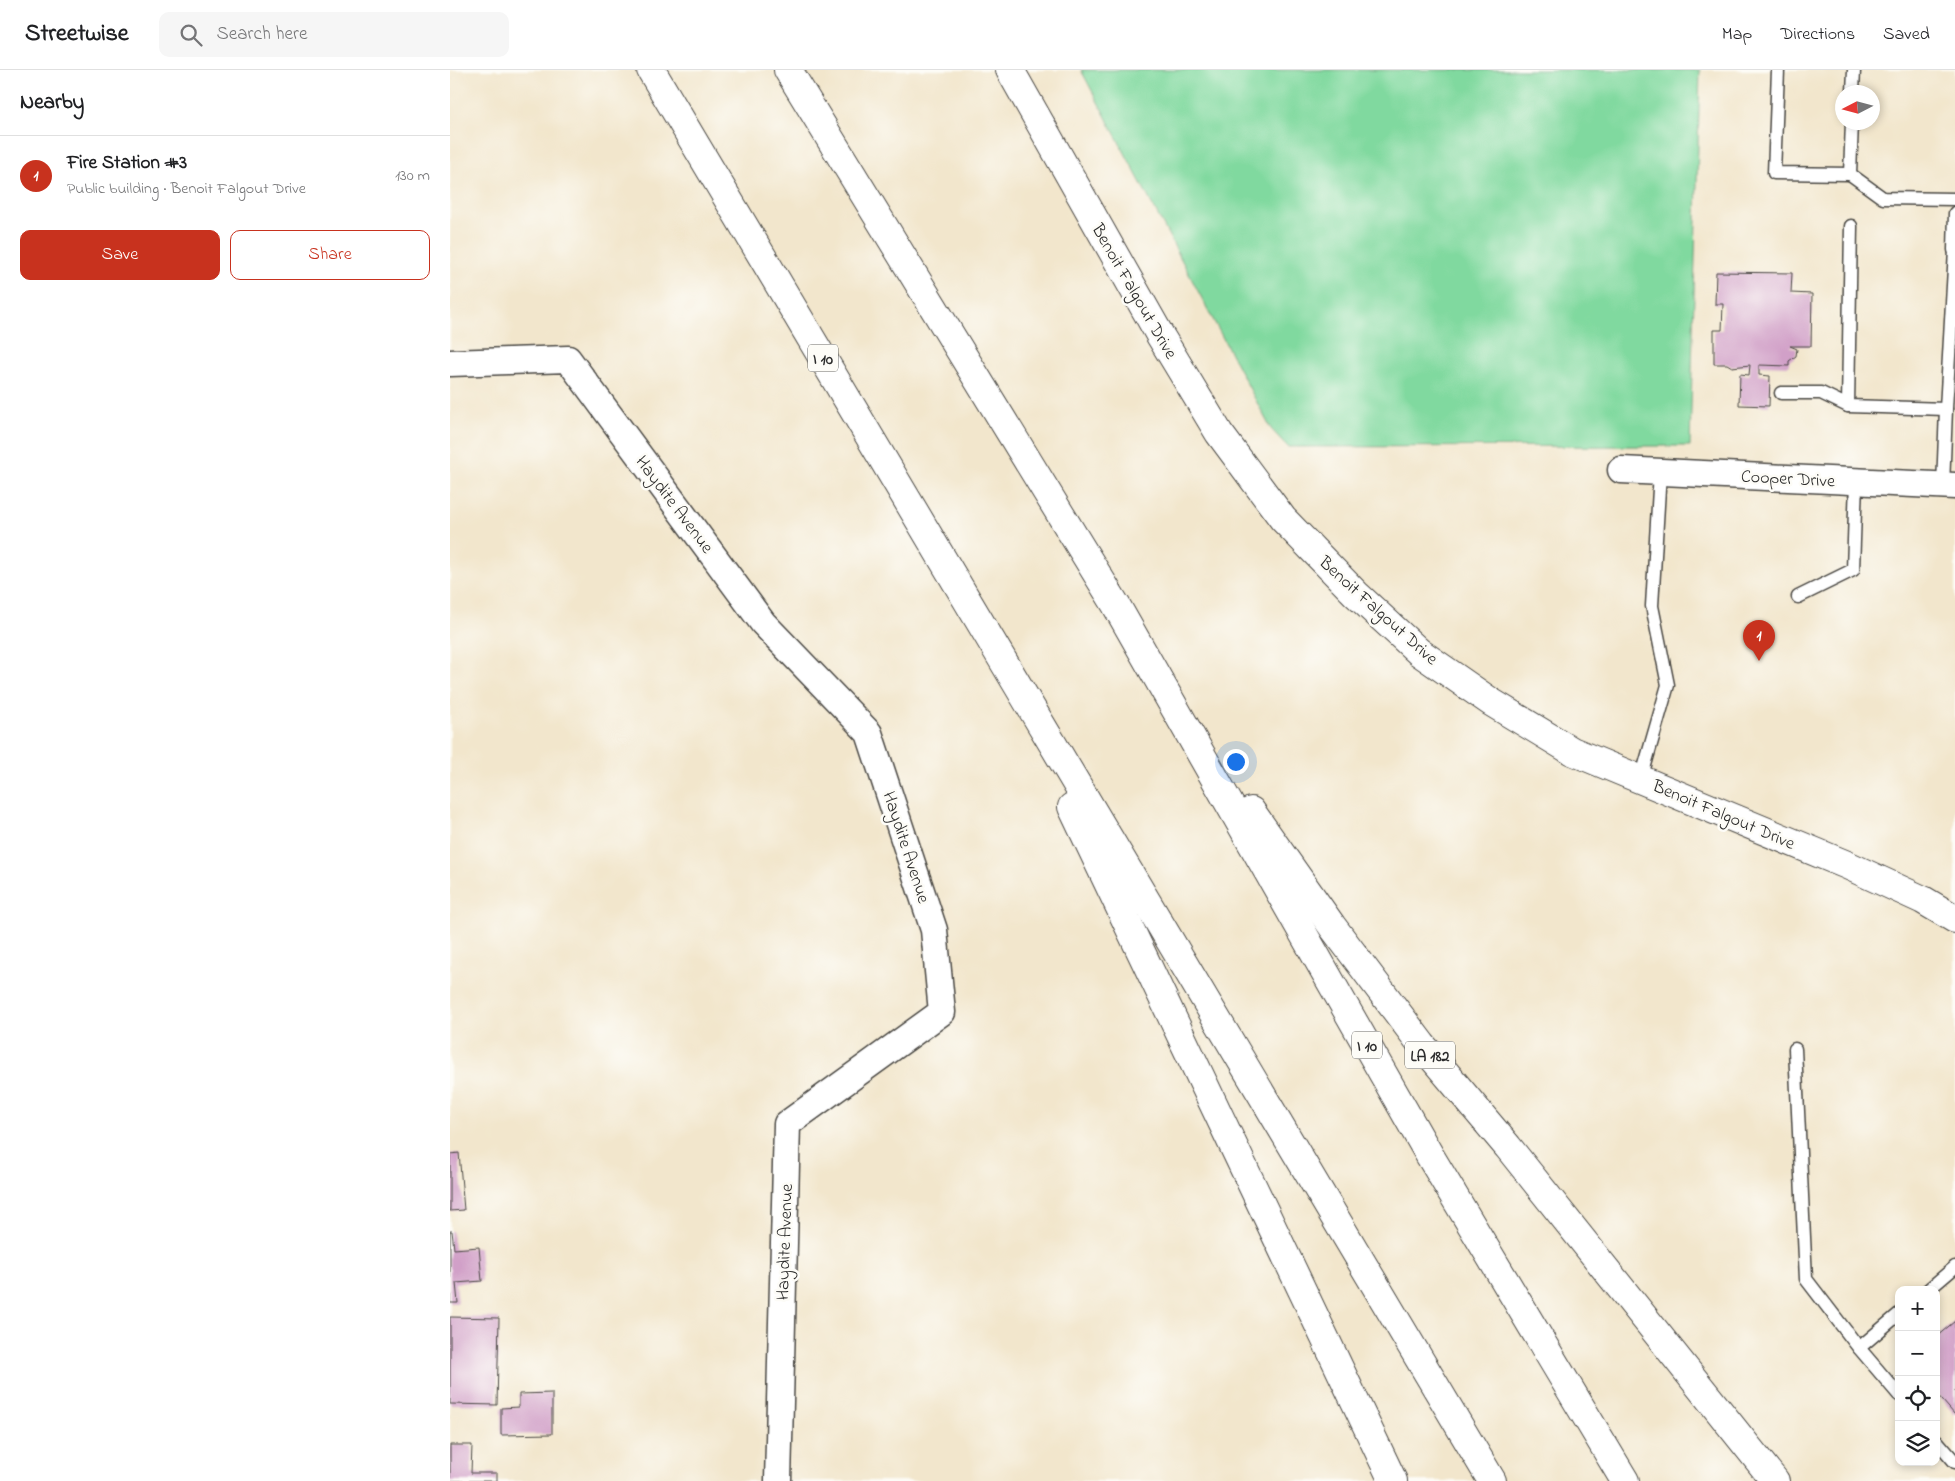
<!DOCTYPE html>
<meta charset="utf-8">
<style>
:root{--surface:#fff;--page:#f6f6f6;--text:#202124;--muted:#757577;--line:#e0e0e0;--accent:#c8321e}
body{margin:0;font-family:"Indie Flower",sans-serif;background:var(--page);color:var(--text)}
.controls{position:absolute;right:15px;bottom:15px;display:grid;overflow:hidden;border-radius:10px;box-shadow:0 2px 8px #0003}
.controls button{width:45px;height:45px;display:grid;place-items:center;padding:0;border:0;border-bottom:1px solid var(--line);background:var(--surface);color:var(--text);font:25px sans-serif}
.compass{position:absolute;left:1385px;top:15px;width:45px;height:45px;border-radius:50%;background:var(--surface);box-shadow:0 2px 8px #0003;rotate:264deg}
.you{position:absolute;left:785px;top:691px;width:18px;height:18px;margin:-12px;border:4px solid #fff;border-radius:50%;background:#1a73e8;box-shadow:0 0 0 8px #1a73e833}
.badge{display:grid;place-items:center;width:32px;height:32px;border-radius:50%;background:var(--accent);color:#fff;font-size:16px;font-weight:700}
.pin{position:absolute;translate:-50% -41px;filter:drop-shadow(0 1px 2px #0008)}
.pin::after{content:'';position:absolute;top:26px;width:18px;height:15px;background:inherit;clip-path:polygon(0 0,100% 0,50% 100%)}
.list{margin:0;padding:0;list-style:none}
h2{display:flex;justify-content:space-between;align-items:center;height:65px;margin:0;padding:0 20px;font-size:21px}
h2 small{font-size:16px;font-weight:400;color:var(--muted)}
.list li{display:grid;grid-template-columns:32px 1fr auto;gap:15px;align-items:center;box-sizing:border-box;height:80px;padding:0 20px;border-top:1px solid var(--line)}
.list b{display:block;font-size:19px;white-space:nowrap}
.list p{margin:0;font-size:16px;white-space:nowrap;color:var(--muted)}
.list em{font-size:16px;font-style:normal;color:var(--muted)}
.actions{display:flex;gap:10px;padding:15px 20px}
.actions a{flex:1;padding:11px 0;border:1px solid var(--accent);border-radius:10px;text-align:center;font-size:18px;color:var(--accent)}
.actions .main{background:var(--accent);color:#fff}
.icon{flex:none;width:28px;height:28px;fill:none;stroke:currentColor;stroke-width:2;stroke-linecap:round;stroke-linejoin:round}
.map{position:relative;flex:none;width:1505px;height:1411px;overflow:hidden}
header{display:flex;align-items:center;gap:30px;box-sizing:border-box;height:70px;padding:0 25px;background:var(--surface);border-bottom:1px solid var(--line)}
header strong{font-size:24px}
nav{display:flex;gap:28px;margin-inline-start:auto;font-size:18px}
.search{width:350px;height:45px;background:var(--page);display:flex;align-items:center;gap:12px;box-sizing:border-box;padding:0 18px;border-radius:10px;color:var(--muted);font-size:19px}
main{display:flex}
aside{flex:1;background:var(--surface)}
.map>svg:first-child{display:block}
.green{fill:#80d99f;stroke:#568265}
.building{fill:#d1a0c8}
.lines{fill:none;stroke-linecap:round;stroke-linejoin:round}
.service-casing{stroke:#494743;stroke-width:15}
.minor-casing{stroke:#494743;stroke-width:29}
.tertiary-casing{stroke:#494743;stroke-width:30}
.motorway-casing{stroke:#494743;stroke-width:30}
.service{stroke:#fff;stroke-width:12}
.minor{stroke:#fff;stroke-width:26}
.tertiary{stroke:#fff;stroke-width:28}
.motorway{stroke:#fff;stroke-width:28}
.labels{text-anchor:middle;stroke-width:5;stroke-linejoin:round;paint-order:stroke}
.shield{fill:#fdfcf7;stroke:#6a6a68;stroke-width:1}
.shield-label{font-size:16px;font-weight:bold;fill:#2b2b2b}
.street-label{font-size:18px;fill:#2b2b2b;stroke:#fdfcf7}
</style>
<header>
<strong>Streetwise</strong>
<div class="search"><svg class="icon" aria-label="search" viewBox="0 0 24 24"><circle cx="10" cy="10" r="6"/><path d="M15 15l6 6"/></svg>Search here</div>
<nav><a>Map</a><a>Directions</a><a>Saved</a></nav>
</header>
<main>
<aside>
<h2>Nearby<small></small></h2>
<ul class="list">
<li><span class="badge">1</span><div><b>Fire Station #3</b><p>Public building · Benoit Falgout Drive</p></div><em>130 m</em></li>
</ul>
<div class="actions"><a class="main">Save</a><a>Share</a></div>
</aside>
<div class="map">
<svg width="1505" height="1411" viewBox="0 0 1505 1411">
<rect width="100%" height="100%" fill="#fdfcf7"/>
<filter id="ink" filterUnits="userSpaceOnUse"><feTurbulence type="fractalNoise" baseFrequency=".02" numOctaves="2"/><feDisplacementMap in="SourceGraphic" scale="10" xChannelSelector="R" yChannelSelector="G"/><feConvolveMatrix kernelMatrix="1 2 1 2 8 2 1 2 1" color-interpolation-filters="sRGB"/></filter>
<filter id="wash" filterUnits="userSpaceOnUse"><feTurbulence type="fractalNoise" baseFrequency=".0096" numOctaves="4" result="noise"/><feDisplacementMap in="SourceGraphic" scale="20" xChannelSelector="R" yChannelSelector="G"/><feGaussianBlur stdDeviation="1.12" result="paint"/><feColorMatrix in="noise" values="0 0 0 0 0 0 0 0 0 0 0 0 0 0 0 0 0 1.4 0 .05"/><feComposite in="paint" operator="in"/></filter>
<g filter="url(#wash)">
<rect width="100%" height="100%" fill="#f2e6cc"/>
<polygon class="green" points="631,0 1250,0 1240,376 838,377 821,359"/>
<g id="blocks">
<g class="building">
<polygon points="1266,202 1342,203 1341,223 1362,224 1361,276 1340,276 1347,279 1346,286 1339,291 1339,296 1309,295 1309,305 1320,306 1319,336 1289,335 1290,304 1299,305 1300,295 1282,297 1277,294 1264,294 1264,260 1272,260 1273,234 1265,234"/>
<polygon points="9,1083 14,1140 0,1141 0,1084"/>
<polygon points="0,1161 2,1161 4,1179 29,1177 32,1211 6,1213 8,1233 0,1233"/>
<polygon points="0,1247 49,1248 47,1335 0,1334"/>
<polygon points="1505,1251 1505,1345 1486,1323 1486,1267"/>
<polygon points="102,1323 102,1364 51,1365 51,1338 69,1337 69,1324"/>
<polygon points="0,1375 22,1375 21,1403 47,1403 47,1411 0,1411"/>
</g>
</g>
</g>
<g filter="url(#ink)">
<use href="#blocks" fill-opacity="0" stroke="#494743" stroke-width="1"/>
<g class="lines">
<g class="service-casing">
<g id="service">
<polyline points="1328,0 1324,103 1400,104"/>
<polyline points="1403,22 1404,0"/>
<polyline points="1402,52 1400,104 1433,128 1505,129"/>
<polyline points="1401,156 1398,336 1496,339"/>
<polyline points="1504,180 1505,143"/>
<polyline points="1331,323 1371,323 1398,336"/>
<polyline points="1493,416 1496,339 1505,180"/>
<polyline points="1348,527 1403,500 1406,411"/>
<polyline points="1191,709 1218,615 1202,536 1210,402"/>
<polyline points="1345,979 1356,1209 1409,1278"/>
<polyline points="1478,1220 1505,1197"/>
<polyline points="1449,1244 1409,1278 1449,1325"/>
<polyline points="1486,1370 1505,1392"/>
</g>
</g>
<g class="minor-casing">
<g id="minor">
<polyline points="0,293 118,289 313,553 419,663 484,860 492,942 337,1054 328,1411"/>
<polyline points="1171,400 1505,416"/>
</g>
</g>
<g class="tertiary-casing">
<polyline id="tertiary" points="560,0 711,267 769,363 833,449 906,524 969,582 1041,632 1122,681 1397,795 1473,830 1505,849"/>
</g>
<g class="motorway-casing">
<g id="motorway">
<polyline points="201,0 1042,1411"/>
<polyline points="338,0 666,535 980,1086 1175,1411"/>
<polyline points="622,737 943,1411"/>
<polyline points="801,741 882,856 972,975 1058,1077 1325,1411"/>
</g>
</g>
<use href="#service" class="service"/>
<use href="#minor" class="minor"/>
<use href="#tertiary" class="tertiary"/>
<use href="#motorway" class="motorway"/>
</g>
</g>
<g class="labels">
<g class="shield">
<rect x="358" y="274.5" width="30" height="27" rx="4"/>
<rect x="902" y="961.5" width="30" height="27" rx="4"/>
<rect x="955" y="971.5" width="50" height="27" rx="4"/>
</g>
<g class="shield-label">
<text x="373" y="294">I 10</text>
<text x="917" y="981">I 10</text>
<text x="980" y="991">LA 182</text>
</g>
<g class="street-label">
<text transform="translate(685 221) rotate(60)" y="6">Benoit Falgout Drive</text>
<text transform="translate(1338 408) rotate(3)" y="6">Cooper Drive</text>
<text transform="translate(225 434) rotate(53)" y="6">Haydite Avenue</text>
<text transform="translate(929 540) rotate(42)" y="6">Benoit Falgout Drive</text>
<text transform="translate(1274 744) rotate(23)" y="6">Benoit Falgout Drive</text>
<text transform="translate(457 777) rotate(72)" y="6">Haydite Avenue</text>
<text transform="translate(334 1172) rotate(-88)" y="6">Haydite Avenue</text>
</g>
</g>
</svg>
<div class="controls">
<button>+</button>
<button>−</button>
<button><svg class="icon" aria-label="locate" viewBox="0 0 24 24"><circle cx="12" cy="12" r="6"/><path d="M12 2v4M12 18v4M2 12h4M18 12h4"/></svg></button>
<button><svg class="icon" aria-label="layers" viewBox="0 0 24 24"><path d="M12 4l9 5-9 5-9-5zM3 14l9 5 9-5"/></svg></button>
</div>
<svg class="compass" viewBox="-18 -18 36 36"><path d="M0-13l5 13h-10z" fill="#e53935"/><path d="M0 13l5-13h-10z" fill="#757577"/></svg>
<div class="you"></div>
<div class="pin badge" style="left:1309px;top:591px">1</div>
</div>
</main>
